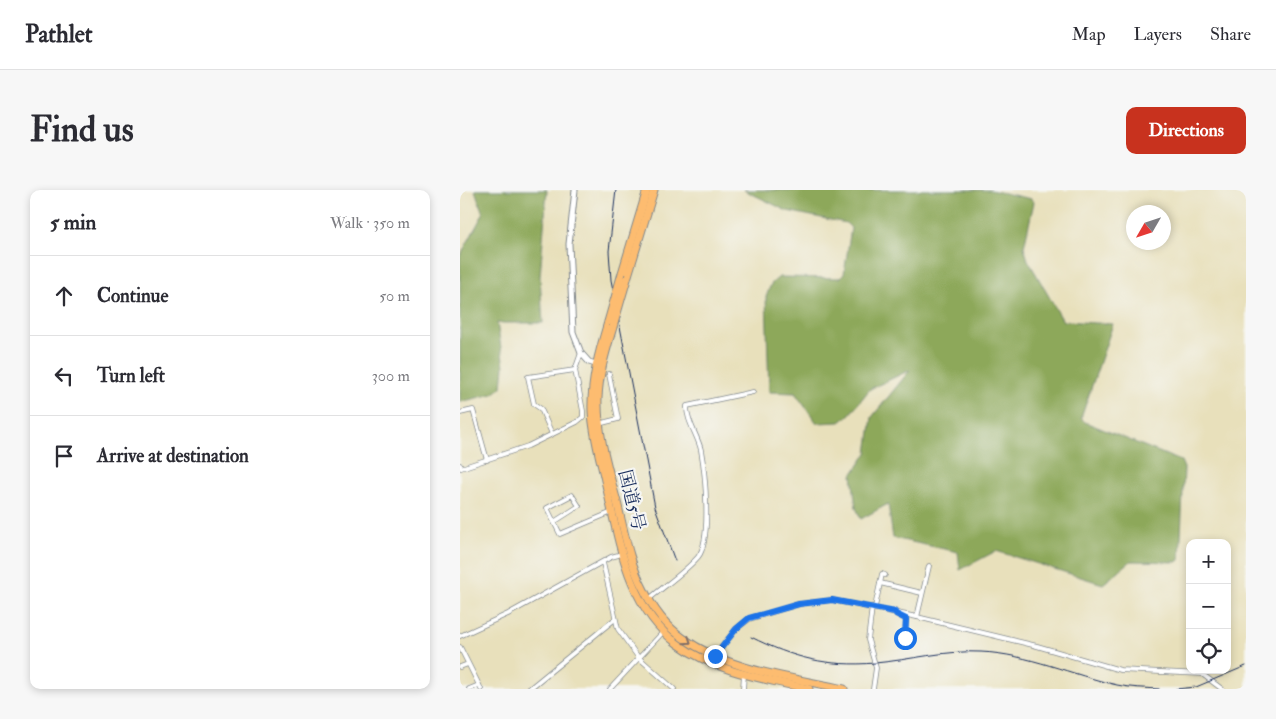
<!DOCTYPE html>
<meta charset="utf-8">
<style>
:root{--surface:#fff;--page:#f7f7f7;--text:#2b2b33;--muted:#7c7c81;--line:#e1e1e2;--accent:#c8321e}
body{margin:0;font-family:"IM FELL Double Pica","Noto Serif JP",serif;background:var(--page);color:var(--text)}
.controls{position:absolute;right:15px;bottom:15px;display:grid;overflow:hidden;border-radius:10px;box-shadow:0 2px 8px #0003}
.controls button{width:45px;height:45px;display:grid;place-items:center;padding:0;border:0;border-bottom:1px solid var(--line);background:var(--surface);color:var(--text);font:25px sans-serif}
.compass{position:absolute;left:666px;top:15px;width:45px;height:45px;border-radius:50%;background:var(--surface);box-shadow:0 2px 8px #0003;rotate:231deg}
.stop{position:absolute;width:15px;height:15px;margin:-11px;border:4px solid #1a73e8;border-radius:50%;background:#fff}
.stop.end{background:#1a73e8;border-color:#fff;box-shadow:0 1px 5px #0008}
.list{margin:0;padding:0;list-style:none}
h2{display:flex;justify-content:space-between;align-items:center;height:65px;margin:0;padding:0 20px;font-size:21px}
h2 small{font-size:16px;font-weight:400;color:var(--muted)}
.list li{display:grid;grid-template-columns:32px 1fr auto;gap:15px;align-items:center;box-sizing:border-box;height:80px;padding:0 20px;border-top:1px solid var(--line)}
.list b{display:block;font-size:19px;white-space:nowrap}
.list em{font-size:16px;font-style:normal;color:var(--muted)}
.icon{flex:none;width:28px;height:28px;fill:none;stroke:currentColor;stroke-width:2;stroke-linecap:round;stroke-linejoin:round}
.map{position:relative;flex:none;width:786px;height:499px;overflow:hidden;border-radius:10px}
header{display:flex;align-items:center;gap:30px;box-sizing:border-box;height:70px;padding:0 25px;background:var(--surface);border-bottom:1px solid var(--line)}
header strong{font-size:24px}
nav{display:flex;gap:28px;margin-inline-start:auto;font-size:18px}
.intro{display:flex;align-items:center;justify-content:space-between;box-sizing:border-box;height:120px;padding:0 30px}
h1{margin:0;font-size:35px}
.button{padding:12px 22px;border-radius:10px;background:var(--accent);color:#fff;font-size:18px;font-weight:700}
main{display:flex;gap:30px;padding:0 30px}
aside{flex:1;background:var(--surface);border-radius:10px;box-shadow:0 2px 8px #0003}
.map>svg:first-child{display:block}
.forest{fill:#8da85a;stroke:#546c5c}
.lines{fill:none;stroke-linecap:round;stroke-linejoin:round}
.minor-casing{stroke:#82888c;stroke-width:5.5}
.tertiary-casing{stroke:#82888c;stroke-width:7}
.trunk-casing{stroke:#82888c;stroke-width:9}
.minor{stroke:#fff;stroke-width:4}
.tertiary{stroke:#fff;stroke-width:5}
.trunk{stroke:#fdbc6f;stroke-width:7}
.rail{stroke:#1b2f5e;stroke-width:1}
.trunk-bridge-casing{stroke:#82888c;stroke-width:9;stroke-linecap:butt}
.trunk-bridge{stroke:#fdbc6f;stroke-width:7}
.oneway{stroke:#816e66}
.route{stroke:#1a73e8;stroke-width:6}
.labels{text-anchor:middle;stroke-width:4.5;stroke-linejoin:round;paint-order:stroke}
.street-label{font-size:18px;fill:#1b2f5e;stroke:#f6f6f2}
</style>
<header>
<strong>Pathlet</strong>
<nav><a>Map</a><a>Layers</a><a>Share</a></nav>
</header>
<div class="intro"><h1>Find us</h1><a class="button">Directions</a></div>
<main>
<aside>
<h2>5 min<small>Walk · 350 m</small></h2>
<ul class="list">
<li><svg class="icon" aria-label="ahead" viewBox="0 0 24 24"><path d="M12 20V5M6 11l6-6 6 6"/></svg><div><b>Continue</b></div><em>50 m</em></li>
<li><svg class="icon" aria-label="left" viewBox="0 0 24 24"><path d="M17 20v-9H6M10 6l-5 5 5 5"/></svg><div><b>Turn left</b></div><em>300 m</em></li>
<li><svg class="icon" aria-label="arrive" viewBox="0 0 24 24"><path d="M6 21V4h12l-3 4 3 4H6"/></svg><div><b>Arrive at destination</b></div></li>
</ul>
</aside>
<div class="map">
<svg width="786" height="499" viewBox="0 0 786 499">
<rect width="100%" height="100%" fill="#f6f6f2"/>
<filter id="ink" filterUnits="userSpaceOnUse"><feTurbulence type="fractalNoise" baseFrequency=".02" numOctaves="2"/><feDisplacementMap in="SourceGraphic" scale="10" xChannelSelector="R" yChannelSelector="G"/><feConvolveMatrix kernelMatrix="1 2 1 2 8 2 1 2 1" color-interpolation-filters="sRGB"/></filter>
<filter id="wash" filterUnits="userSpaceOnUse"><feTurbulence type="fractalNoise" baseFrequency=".0096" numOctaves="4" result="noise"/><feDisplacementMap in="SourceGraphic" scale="20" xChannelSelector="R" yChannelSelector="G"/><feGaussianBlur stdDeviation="1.12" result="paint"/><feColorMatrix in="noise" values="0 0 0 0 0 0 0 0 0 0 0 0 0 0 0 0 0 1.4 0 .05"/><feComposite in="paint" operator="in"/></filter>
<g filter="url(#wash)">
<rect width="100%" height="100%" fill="#e8e0bb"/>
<g class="forest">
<polygon points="15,0 87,0 80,87 83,133 37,133 44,176 42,197 33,204 0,212 0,66 23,24"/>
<polygon points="284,0 530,0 572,9 574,12 564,57 568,70 603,131 653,134 621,228 625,232 721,271 724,278 720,370 716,372 671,371 643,394 536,361 500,380 498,362 433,348 428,314 401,329 396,318 392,285 407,263 412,227 450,180 410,199 389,225 380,232 357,233 335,203 309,202 306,107 311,94 319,87 380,88 384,84 391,38 386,33 327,21"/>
</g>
</g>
<g filter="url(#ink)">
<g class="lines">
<g class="minor-casing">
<g id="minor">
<polyline points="0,223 13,220 27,270"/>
<polyline points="138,234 158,229 149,184"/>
<polyline points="92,244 81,219 74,214 68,187 115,180"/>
<polyline points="0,275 1,278 68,256 117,232 123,227 123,221 115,180 121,163"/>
<polyline points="94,332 119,316 112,305 87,318 100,344 152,322"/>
<polyline points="143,373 158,439 178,467 214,499"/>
<polyline points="420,393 462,403"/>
<path d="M188 410C204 396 224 383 238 367 252 350 245 282 241 260 238 246 226 230 227 216L293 202"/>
<polyline points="412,417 408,450 416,478 413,499"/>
<polyline points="415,417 422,384 425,385"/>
<polyline points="435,421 436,424 446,429 445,448"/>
<polyline points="457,427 469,376"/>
<polyline points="0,446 48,424 151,367 162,364"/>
<polyline points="0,457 21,499"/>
<polyline points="255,466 276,439 289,429 339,414 372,410 457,427 577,456 660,480 742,484 762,499"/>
<polyline points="0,477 8,474"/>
<polyline points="9,499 19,495"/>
<polyline points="69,499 155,429"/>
<polyline points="150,499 204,441"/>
<polyline points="283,499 284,484"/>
</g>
</g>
<g class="tertiary-casing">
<polyline id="tertiary" points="115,0 109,54 113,142 121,163 129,172 139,175"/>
</g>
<g class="trunk-casing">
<g id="trunk">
<polyline points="162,83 187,0"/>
<polyline points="167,89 194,0"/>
<path d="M148 132C139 162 131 190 132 221 133 246 141 271 146 295 159 351 168 418 218 454 256 482 304 489 349 499"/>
<path d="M153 137C146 161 139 183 138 208 137 243 148 278 157 312 164 340 169 372 183 398 192 417 206 436 223 448 269 481 330 487 384 499"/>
</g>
</g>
<use href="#minor" class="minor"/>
<use href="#tertiary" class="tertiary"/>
<use href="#trunk" class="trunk"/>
<g class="rail">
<polyline points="156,0 149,61 151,90 195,317 215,371"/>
<path d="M291 447C333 468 368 477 415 473 450 470 485 460 521 462 568 464 612 485 657 495 670 498 685 498 699 499"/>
<polyline points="716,499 736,497 786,476"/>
</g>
<g class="trunk-bridge-casing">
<g id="trunk-bridge">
<polyline points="148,132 162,83"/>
<polyline points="153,137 167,89"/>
</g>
</g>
<use href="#trunk-bridge" class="trunk-bridge"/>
</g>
<defs><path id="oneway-chevron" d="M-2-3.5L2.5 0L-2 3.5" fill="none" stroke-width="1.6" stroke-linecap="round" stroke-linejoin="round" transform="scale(1.25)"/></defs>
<use class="oneway" href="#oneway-chevron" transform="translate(228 451) rotate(34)"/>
</g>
<g class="lines" filter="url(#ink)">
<polyline class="route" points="255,466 276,439 289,428 339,414 372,410 435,422 436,424 446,429 445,448"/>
</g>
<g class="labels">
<g class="street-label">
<text transform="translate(172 310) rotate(76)" y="6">国道5号</text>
</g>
</g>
</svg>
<div class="controls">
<button>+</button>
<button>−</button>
<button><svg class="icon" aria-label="locate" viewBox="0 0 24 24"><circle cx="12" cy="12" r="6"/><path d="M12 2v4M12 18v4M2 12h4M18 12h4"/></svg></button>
</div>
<svg class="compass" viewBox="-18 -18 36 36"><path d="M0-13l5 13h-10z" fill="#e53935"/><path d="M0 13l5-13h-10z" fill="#7c7c81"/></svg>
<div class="stop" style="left:445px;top:448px"></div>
<div class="stop end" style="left:255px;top:466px"></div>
</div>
</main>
